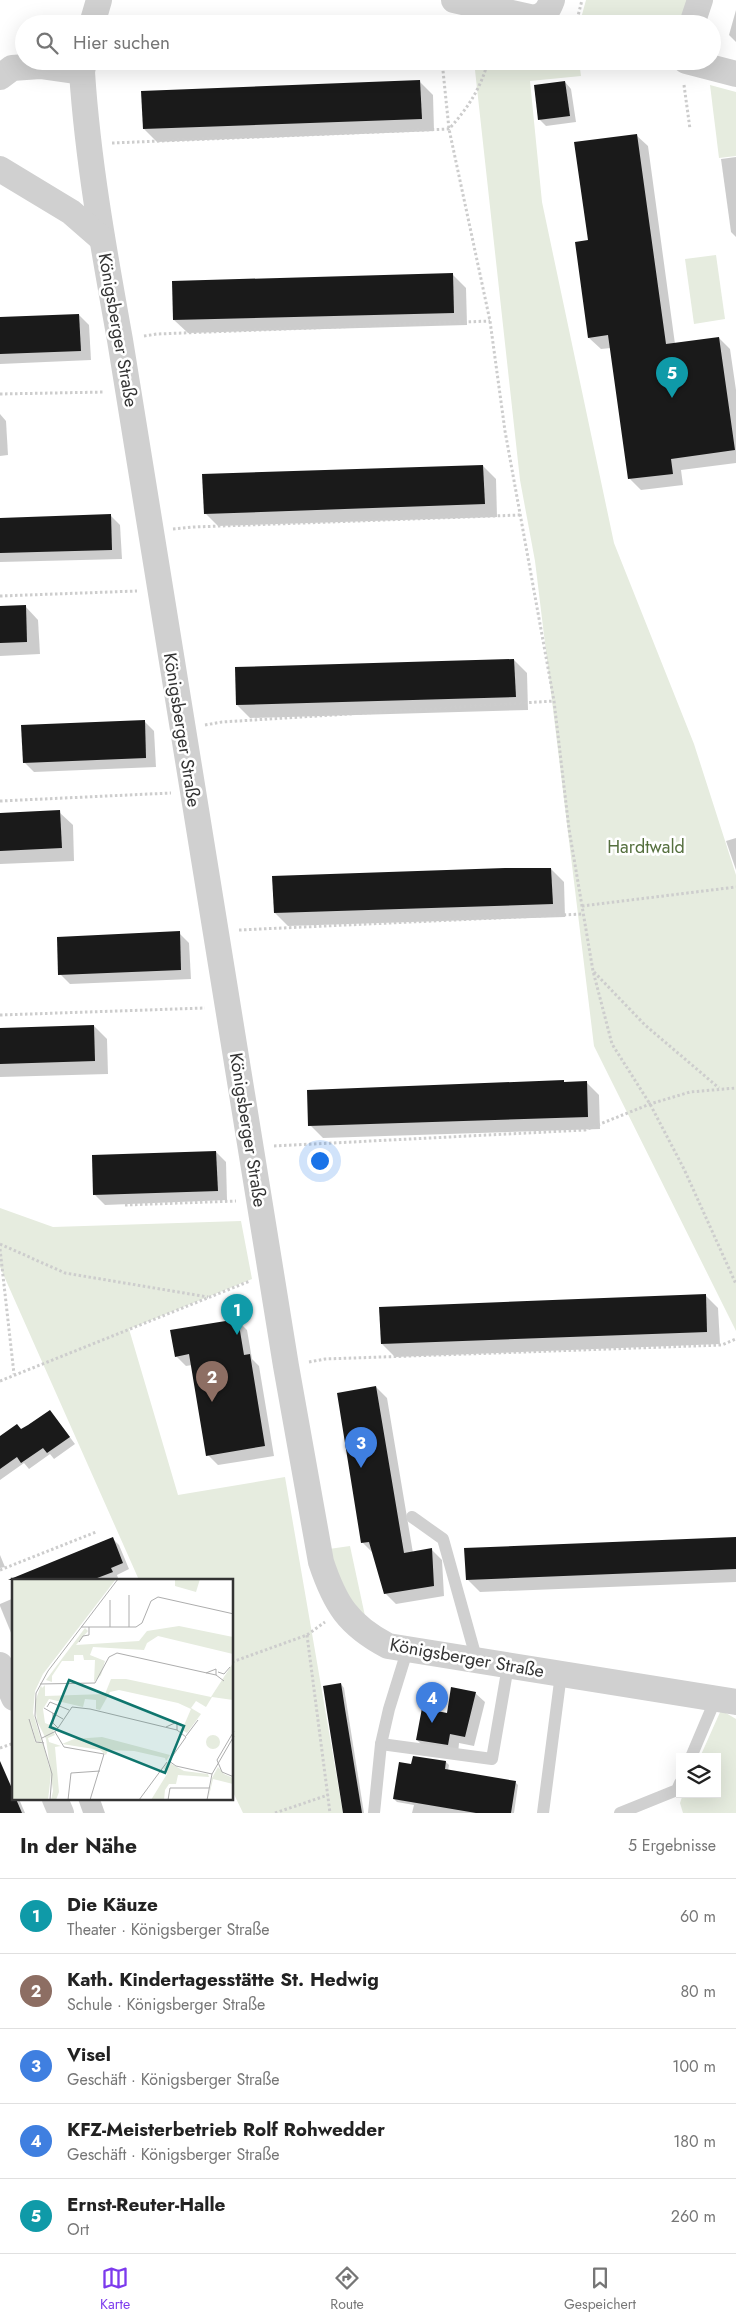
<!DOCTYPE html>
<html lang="de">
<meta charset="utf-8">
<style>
:root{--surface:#fff;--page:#f6f6f6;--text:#222;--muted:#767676;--line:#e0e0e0;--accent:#7c3aed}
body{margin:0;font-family:Jost,sans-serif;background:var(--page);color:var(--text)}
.controls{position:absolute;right:15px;bottom:15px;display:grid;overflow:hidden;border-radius:0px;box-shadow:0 5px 20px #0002}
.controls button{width:45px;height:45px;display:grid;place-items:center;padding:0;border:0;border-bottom:1px solid var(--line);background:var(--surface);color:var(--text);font:25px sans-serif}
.you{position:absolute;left:319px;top:1160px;width:18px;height:18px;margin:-12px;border:4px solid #fff;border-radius:50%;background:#1a73e8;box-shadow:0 0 0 8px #1a73e833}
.badge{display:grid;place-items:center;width:32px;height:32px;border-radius:50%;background:var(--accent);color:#fff;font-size:16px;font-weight:700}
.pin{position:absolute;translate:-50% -41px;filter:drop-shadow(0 1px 2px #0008)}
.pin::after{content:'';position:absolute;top:26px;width:18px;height:15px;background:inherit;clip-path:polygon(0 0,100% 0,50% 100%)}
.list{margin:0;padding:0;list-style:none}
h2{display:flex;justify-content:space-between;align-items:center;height:65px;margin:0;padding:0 20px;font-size:21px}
h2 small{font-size:16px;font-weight:400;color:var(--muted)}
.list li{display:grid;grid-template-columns:32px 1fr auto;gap:15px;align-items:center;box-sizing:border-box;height:75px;padding:0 20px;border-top:1px solid var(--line)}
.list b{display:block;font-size:19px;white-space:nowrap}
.list p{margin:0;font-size:16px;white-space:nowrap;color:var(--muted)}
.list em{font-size:16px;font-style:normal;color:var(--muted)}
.icon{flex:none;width:28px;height:28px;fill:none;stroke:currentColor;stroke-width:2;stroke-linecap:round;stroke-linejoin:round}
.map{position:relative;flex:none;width:736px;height:1813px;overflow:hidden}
.search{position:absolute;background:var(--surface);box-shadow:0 5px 20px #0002;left:15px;right:15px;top:15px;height:55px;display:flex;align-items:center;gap:12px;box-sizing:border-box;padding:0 18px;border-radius:28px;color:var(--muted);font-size:19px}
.sheet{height:440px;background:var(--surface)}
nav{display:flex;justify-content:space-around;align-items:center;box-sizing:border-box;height:70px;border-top:1px solid var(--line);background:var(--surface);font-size:14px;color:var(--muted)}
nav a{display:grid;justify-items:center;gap:2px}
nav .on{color:var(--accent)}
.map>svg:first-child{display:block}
.green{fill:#e6ecdf}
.shadow{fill:#0003}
.building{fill:#1a1a1a}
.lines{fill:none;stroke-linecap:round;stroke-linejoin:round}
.path{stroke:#cdcdcd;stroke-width:3;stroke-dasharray:2.5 2.5;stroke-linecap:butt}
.lane{stroke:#d0d0d0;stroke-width:12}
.street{stroke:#d0d0d0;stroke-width:26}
.labels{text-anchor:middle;stroke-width:5;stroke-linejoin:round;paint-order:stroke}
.street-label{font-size:18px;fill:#333;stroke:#fff}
.park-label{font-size:18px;fill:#56703f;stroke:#fff}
.inset-road{fill:none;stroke:#adadad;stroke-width:1}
.view{fill:#0f766e;fill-opacity:0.15;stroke:#0f766e;stroke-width:2.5}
.inset-edge{fill:none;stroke:#333;stroke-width:2.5}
</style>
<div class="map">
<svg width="736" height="1813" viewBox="0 0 736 1813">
<rect width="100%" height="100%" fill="#fff"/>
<g class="green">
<polygon points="586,0 689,0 685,13 678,24 585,24 580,22"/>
<polygon points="474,61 579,61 581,76 530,81 542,202 614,543 694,744 736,875 736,1331 594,1046 535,561 520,480"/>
<polygon points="710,85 736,92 736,156 719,158"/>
<polygon points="716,255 725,319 694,324 685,259"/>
<polygon points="0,1208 53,1227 241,1221 252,1279 129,1329 178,1495 285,1477 343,1813 243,1813 232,1790 232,1580 139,1580 0,1267"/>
<polygon points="350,1546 365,1616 346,1595 329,1549"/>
<polygon points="721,1710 736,1719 736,1813 683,1813 680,1803 683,1794 717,1794 717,1757 700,1757"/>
</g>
<g class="shadow">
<polygon points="736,10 736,42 729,35"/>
<polygon points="420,82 433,95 434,131 157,142 144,129"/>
<polygon points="565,82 571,89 576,122 546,126 540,120"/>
<polygon points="636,135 648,146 675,344 719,338 730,349 736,390 736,463 681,470 683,485 641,490 630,479 611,348 601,349 589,338 589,241"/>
<polygon points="736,157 736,237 731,232 721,159"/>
<polygon points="453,275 466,288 467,325 188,333 174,320"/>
<polygon points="79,315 89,325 91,360 0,364 0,318"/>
<polygon points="0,414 6,421 8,455 0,456"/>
<polygon points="483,466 496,479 497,517 218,526 205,513"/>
<polygon points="110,515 120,525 122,559 0,562 0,519"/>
<polygon points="25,606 38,620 40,654 0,656 0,607"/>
<polygon points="514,660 527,673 528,710 250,718 237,705"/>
<polygon points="144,721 154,731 156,767 34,772 24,762"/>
<polygon points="59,812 73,825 74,861 0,864 0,814"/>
<polygon points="736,838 736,870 726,841"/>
<polygon points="551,869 564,882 565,917 288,926 275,913"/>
<polygon points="179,933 189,943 191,979 70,984 60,974"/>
<polygon points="94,1026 107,1039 108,1074 0,1077 0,1029"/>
<polygon points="586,1082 599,1095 600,1129 323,1138 310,1125"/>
<polygon points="216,1152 226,1162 227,1200 105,1205 95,1195"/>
<polygon points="705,1295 718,1308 720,1344 395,1357 382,1344"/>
<polygon points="237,1320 247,1330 252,1359 259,1366 274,1456 218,1465 208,1455 192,1365 186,1366 176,1356"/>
<polygon points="376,1387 387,1398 413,1553 431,1549 442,1560 444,1596 396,1604 385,1593 373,1553 362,1542"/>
<polygon points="50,1411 75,1444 54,1459 50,1454 29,1469 24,1463 0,1480 0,1437 22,1430"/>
<polygon points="112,1538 119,1545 129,1569 117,1575 118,1578 113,1580 15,1580 14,1578"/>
<polygon points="736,1538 736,1582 480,1592 467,1579"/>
<polygon points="0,1555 5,1567 0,1568"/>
<polygon points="14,1598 14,1640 0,1606 0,1604"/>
<polygon points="341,1684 344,1688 364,1813 345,1813"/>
<polygon points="475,1693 485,1702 474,1746 459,1743 458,1754 426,1749 417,1740"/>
<polygon points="446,1762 449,1765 448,1771 515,1782 518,1785 514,1813 412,1813 414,1805 397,1802 394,1799 412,1765"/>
<polygon points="11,1788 14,1791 14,1799 19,1799 25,1813 0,1813 0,1792"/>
<polygon points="78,1799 100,1799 105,1813 83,1813"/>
</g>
<g class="building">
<polygon points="420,80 422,119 143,129 141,91"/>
<polygon points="565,81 570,116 538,120 534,85"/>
<polygon points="637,134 666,344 719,337 735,450 671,459 673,474 628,479 608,335 588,338 575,242 588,240 574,142"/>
<polygon points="453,273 454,313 173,320 172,281"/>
<polygon points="79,314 81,351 0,354 0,317"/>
<polygon points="483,465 485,504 204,514 202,474"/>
<polygon points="111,514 112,550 0,553 0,518"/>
<polygon points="26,605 27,642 0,643 0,606"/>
<polygon points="514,659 516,697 236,705 235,667"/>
<polygon points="145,720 146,758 23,763 21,725"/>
<polygon points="60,810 62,848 0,851 0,813"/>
<polygon points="505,868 551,868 553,904 274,913 272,876"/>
<polygon points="180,931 181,970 58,975 57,937"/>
<polygon points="94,1025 95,1061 0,1064 0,1028"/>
<polygon points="564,1080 564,1082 587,1081 588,1117 308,1126 307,1090"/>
<polygon points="216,1151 218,1191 93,1195 92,1155"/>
<polygon points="706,1294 707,1332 381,1344 379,1307"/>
<polygon points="238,1319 244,1355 250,1354 265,1446 206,1456 189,1354 175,1357 170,1330"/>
<polygon points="376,1386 404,1553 432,1548 434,1586 384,1594 369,1542 361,1543 337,1393"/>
<polygon points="50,1410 70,1437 47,1453 43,1448 21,1463 17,1457 0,1469 0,1436 17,1424 21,1429 28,1425"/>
<polygon points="113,1537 123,1563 111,1568 113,1572 92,1580 8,1580"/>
<polygon points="736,1537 736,1569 466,1580 464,1548"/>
<polygon points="341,1683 345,1709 362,1813 343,1813 327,1712 323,1686"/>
<polygon points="451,1687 476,1692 465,1737 450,1734 448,1745 416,1740 422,1708 447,1713"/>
<polygon points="413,1756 446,1761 445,1769 516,1781 511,1813 476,1813 393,1799 399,1762 411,1764"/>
<polygon points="0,1761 14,1793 14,1799 16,1799 22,1813 0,1813"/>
</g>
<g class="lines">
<g class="path">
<polyline points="576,24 582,0"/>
<polyline points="442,61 449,129 490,321 505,431 554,701 569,829 593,971 612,1044 650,1104 684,1169 736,1284"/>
<polyline points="684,85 690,129"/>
<path d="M112 143 449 129C468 108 481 88 488 61"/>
<polyline points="144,336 157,334 490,321"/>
<polyline points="0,394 105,392"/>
<polyline points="173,529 194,527 520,515"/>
<polyline points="0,596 137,591"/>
<polyline points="205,725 222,722 554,701"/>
<polyline points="0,801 171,793"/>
<polyline points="582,906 736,887"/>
<polyline points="239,930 583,914"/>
<polyline points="594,972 645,1025 719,1088"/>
<polyline points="0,1015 205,1008"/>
<polyline points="274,1146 585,1130 650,1104 690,1092 736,1088"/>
<polyline points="125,1205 236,1201"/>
<polyline points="0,1244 65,1273 208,1297"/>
<polyline points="0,1249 14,1374"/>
<polyline points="309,1362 325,1359 722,1345 736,1339"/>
<polyline points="0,1381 250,1281"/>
<polyline points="0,1570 96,1532"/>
<polyline points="307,1635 330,1813"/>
<polyline points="232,1662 307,1635 325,1622"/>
<polyline points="0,1748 14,1743"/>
<polyline points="275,1813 328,1795"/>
</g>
<g class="lane">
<polyline points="412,1517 443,1539 477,1661"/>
<polyline points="381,1744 492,1759 508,1666"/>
<polyline points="691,1757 716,1698"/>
<polyline points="374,1813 381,1744 389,1709 407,1651"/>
<polyline points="543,1813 561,1674"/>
<polyline points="620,1813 677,1790 680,1783"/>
</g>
<g class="street">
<path d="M454 0 534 18C545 15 548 11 552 0"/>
<polyline points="92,24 99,0"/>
<polyline points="692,24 700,0"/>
<path d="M84 61 82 72C88 163 104 251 120 340L286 1366 321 1562C335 1604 348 1625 388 1646L736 1702"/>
<polyline points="686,61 736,74"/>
<polyline points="0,77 12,68 40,66 82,72"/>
<polyline points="0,169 71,212 102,239"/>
<polyline points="0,1665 14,1698"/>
<polyline points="55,1799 61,1813"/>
</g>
</g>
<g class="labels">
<g class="street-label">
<text transform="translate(118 330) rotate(80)" y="6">Königsberger Straße</text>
<text transform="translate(182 730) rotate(81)" y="6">Königsberger Straße</text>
<text transform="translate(248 1130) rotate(81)" y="6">Königsberger Straße</text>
<text transform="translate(467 1658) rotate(10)" y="6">Königsberger Straße</text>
</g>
<g class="park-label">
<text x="646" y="853">Hardtwald</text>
</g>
</g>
<g transform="translate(12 1579)">
<rect width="221" height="221" fill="#fff"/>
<path d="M0 0H104L31 95 23 112 21 134 30 164 24 162 18 139 23 163 31 165 39 195 36 221H0ZM163 0H188L184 13 163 7ZM167 47 221 58V75L146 57 135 64 132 71 81 68 78 76 93 82 89 96 82 103 83 81H72L71 76H62V82H50L40 97V103L34 101 73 49 76 52 64 66 127 62 135 52ZM221 84V121L200 118 194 128 184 122 179 129 189 135 175 154 170 151 179 130 166 124 107 111 98 113 88 131 84 130V121L73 120 71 128 37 120 31 130 33 144 45 149 41 152 43 156 36 159 37 163 49 167 43 168 47 213 44 221H39L41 212 34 160 25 142 23 123 29 106 30 109 33 106V117L93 115 99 100H114L199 118ZM194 163a7 7 0 1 1 14 0a7 7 0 1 1-14 0ZM90 158 128 168 158 176 154 182 153 179 122 172 96 171 94 176 88 171 50 165 62 160ZM156 183 172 192 196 195 197 198 166 196 164 205H157L153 211 152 221H139L155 195 152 189ZM206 188 212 195 221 199V205L201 200 196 221 200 199Z" fill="#e6ecdf"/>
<path class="inset-road" d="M69 48H124L130 44 139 22 146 18 222 35M98 48V21M117 48V16M67 63 71 57 77 56V48M206 93 212 95 218 88M194 94 204 90V96M28 105 83 104 97 78 105 74 204 96 212 102M35 128 38 123 57 131M32 129 51 140M41 134V144L46 149M17 140 24 163 32 164M154 148 165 143V151M222 152 205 181 210 193 222 198M43 153 52 168 92 175 78 221M174 157 186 141M30 159 44 152 60 128 78 130 165 151 174 158 157 182 164 187 200 195M38 221 40 195 23 137 24 114 36 92 106 0M56 221 59 194 88 192M127 221 155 183M156 221 158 209H197M195 221 200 195 222 157"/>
<path class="view" d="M57 101 172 147 153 194 38 148Z"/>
<rect width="221" height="221" class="inset-edge"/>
</g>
</svg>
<div class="controls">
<button><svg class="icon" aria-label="layers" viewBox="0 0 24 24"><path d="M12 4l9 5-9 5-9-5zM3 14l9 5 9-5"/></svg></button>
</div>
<div class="you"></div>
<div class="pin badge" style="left:237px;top:1335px;background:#0f9aa8">1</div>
<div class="pin badge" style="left:212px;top:1402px;background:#8d6e63">2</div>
<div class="pin badge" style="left:361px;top:1468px;background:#3f7fe0">3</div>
<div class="pin badge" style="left:432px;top:1723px;background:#3f7fe0">4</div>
<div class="pin badge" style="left:672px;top:398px;background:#0f9aa8">5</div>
<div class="search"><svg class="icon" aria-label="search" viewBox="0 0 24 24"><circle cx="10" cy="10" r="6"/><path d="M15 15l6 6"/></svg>Hier suchen</div>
</div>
<section class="sheet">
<h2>In der Nähe<small>5 Ergebnisse</small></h2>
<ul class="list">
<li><span class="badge" style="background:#0f9aa8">1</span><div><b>Die Käuze</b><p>Theater · Königsberger Straße</p></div><em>60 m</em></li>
<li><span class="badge" style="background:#8d6e63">2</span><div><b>Kath. Kindertagesstätte St. Hedwig</b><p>Schule · Königsberger Straße</p></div><em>80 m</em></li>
<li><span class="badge" style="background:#3f7fe0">3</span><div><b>Visel</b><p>Geschäft · Königsberger Straße</p></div><em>100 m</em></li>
<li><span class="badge" style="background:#3f7fe0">4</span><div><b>KFZ-Meisterbetrieb Rolf Rohwedder</b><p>Geschäft · Königsberger Straße</p></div><em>180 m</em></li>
<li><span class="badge" style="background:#0f9aa8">5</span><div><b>Ernst-Reuter-Halle</b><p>Ort</p></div><em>260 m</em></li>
</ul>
</section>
<nav>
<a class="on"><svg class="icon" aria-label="map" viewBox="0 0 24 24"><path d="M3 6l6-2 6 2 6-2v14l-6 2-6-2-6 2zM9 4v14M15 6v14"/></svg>Karte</a>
<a><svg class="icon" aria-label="directions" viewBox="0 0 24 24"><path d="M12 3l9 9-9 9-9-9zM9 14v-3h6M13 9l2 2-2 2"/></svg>Route</a>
<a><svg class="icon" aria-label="saved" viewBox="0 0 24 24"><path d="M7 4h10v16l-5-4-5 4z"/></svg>Gespeichert</a>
</nav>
